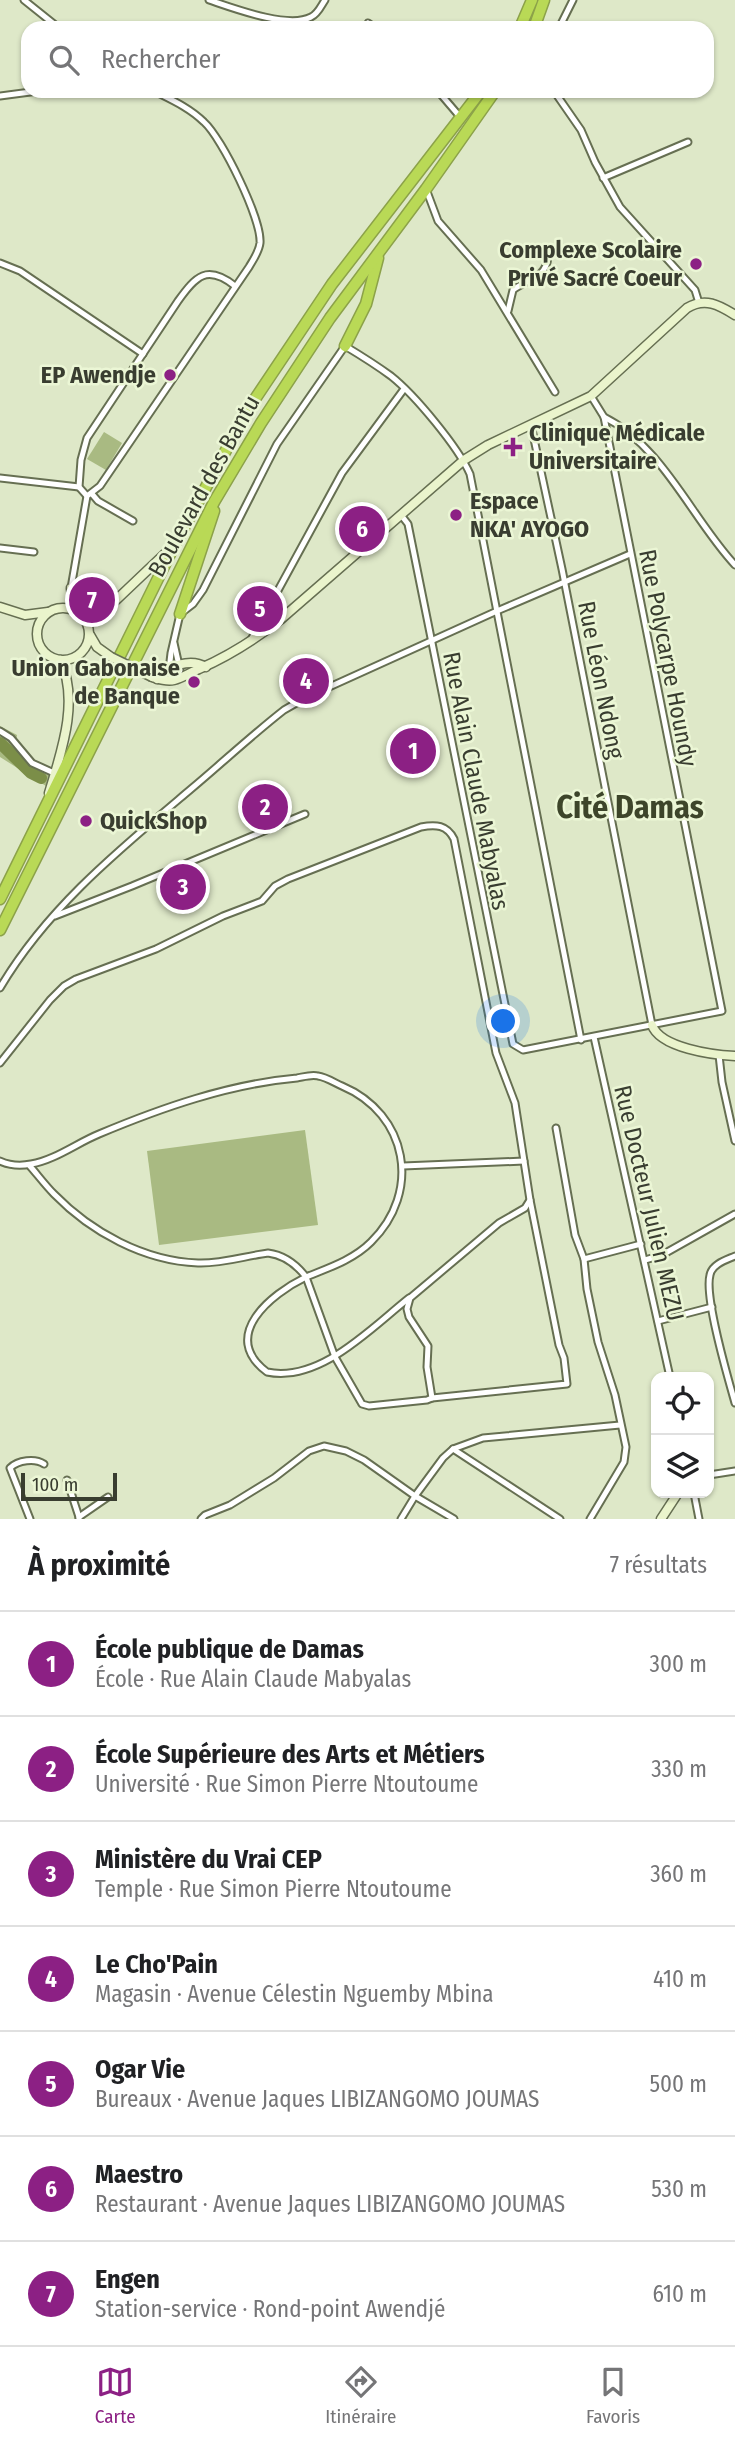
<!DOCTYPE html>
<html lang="fr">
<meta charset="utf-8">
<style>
:root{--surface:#fff;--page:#f6f6f6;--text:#202124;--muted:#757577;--line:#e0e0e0;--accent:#8c2084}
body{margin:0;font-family:"Fira Sans Condensed",sans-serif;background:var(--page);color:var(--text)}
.controls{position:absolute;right:21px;bottom:21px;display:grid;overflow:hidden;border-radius:14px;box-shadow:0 2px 5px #0004}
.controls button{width:63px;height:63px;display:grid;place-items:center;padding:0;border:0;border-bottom:2px solid var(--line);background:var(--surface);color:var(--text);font:35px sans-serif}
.scale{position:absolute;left:21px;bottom:18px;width:96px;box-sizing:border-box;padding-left:7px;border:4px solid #393d30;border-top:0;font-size:19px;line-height:24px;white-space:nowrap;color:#393d30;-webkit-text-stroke:5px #ebf6d5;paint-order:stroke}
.you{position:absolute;left:504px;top:1022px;width:24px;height:24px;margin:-18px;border:5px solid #fff;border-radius:50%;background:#1a73e8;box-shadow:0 0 0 10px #1a73e833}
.badge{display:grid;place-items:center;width:46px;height:46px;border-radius:50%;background:var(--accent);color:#fff;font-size:23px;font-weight:700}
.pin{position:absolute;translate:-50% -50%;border:4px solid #fff;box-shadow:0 2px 7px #0006}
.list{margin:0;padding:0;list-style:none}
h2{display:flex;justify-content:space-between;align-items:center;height:91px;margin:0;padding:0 28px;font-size:30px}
h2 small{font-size:23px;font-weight:400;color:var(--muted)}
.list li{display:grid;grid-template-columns:46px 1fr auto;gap:21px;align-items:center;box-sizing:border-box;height:105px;padding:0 28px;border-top:2px solid var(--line)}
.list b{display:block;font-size:26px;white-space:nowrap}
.list p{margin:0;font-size:23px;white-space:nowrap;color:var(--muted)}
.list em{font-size:23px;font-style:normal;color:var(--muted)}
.icon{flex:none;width:38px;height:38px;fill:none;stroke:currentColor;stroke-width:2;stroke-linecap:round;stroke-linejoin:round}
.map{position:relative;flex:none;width:735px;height:1519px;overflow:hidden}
.search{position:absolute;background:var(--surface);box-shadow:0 2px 5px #0004;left:21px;right:21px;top:21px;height:77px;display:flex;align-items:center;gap:18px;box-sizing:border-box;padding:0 24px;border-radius:21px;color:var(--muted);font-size:26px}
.sheet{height:826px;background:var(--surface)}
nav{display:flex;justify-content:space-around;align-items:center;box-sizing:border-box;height:98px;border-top:2px solid var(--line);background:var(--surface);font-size:19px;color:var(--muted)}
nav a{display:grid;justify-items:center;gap:4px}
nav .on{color:var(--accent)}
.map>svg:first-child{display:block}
.green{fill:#a9ba82}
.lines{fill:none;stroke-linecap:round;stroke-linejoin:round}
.river{stroke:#7b8e48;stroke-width:12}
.street-casing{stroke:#666f52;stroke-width:9}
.secondary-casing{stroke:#666f52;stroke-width:11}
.highway-casing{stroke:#8ca249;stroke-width:13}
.street{stroke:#fff;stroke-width:5}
.secondary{stroke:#eaf4cc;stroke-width:8}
.highway{stroke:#b9d956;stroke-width:10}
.secondary-bridge-casing{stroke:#666f52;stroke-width:11;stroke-linecap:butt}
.secondary-bridge{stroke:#eaf4cc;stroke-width:8}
.poi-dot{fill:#8c2084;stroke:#ebf6d5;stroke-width:2.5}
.labels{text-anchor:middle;stroke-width:5;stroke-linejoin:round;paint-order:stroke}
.poi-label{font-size:24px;font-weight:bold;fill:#393d30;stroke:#ebf6d5;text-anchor:end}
.street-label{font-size:24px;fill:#393d30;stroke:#ebf6d5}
.district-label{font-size:32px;font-weight:bold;fill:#3d452a;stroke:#ebf6d5}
</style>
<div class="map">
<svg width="735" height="1519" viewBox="0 0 735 1519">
<rect width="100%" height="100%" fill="#dee8c8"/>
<g class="green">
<polygon points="104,432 122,443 106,470 87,459"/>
<polygon points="0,726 17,735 15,749 51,770 46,786 0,757"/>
<polygon points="305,1130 318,1225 159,1245 147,1151"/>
</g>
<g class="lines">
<polyline class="river" points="0,743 31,773 41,778"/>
<g class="street-casing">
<g id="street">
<polyline points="24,0 59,28"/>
<path d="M209 0C233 8 288 29 311 17 318 14 321 6 325 0"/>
<polyline points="368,23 375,28"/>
<polyline points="559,28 573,0"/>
<polyline points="438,91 461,118"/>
<polyline points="554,91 581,130 595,162 620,207 695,290 699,303"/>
<polyline points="0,96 38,91"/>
<polyline points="603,178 688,142"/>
<polyline points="426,189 438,221 481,270 555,392"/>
<polyline points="0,263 20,271 143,354"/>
<path d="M508 311 513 290C527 279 546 279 548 257"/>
<path d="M604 417C663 446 692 519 735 565"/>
<polyline points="531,425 562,569 652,1025"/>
<polyline points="0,478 79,487"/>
<polyline points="92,494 98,501 133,521"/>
<path d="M87 496 79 487 81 460 87 438 178 301C196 276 207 264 235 286"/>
<polyline points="401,515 408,524 513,1044 523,1050 722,1011 604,417 591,396"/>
<polyline points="0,548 34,552"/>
<path d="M71 588 87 496 100 486 249 267C253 260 259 252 260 243 262 220 222 138 204 122 190 108 172 100 154 91"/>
<polyline points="252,638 342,473 404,389"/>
<polyline points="174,643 180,670 177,677"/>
<path d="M172 680 169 670 171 653 180 614 193 604 203 590 277 444 345 346C360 355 376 365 391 376 415 395 458 447 470 474L581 1040"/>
<polyline points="0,731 11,738 32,763 54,773"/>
<polyline points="55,916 132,886 305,814"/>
<path d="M0 988C47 908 120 849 191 789 222 763 252 735 284 710L305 698 497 611 630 554"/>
<polyline points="594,1037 670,1377"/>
<polyline points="719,1055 722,1082 735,1141"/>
<path d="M0 1063 50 1000 64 986 76 979 156 949 223 916 262 901 275 886 288 879 421 827C436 824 447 825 454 839L496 1053 515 1103 530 1200 525 1208 499 1223 410 1298 407 1309 409 1317 428 1346 427 1367 432 1398 427 1400 369 1406 362 1404 335 1357 306 1277C328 1268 353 1260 371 1242 422 1192 408 1114 342 1086 335 1083 326 1077 318 1076 312 1074 303 1077 297 1078 229 1084 161 1108 99 1134 77 1143 55 1160 31 1164 21 1166 9 1165 0 1161"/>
<polyline points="556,1128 575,1235 584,1259 587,1289 598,1342 615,1395 626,1447 624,1462 590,1519"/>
<path d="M29 1165C37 1174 45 1185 54 1194 91 1232 144 1261 198 1263 221 1264 245 1256 268 1253 284 1255 296 1264 306 1277 271 1294 219 1336 267 1372 320 1383 371 1328 409 1298"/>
<polyline points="403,1166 524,1161"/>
<path d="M735 1256C726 1260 712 1264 710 1275 704 1297 728 1378 735 1403"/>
<polyline points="584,1259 641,1244"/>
<polyline points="645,1260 662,1255 735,1214"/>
<polyline points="658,1321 712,1307"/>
<polyline points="432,1398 567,1384 564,1358 559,1345 530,1200"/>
<polyline points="453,1449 560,1519"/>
<polyline points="709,1475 735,1471"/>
<polyline points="67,1480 79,1517"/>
<polyline points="694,1493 699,1519"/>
<path d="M30 1519 10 1468C18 1460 35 1458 44 1464"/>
<polyline points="79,1519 79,1517 108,1497"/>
<polyline points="201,1519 205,1515 230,1505 274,1478 309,1451 324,1446 346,1451 364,1460 415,1496 454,1519"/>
<polyline points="401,1519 415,1496 443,1458 453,1449 483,1438 620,1425"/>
</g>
</g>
<g class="secondary-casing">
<g id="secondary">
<polyline points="71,588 73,604 77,612"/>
<polyline points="0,607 25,615 48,612"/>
<circle cx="63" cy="634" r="26"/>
<polyline points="80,614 95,613 114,602 173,546"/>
<polyline points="90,635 97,647 111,657"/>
<path d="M152 677C159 679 166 682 174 680 182 678 191 672 199 669 229 656 254 640 280 620L464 460 488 445 591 396 687 308C705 297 719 305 735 315"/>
<path d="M157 679C168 665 191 658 206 667"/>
<path d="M49 793C61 753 80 700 60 660"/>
<path d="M652 1025C660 1048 713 1055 735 1056"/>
<polyline points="661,1519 678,1493"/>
</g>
</g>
<g class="highway-casing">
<g id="highway">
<polyline points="520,28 532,0"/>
<polyline points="534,28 544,0"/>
<polyline points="345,346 366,304 378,258"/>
<polyline points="180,614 214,511"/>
<polyline points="0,899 175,544 249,408 332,284 481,91"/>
<polyline points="0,930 214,502 261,423 330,318 426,189 495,91"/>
</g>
</g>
<use href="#street" class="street"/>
<use href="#secondary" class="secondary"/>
<use href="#highway" class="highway"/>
<g class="secondary-bridge-casing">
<polyline id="secondary-bridge" points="111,657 152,677"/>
</g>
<use href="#secondary-bridge" class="secondary-bridge"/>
</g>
<g class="poi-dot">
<circle cx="696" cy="264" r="7"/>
<circle cx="170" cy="375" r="7"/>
<path d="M509.5 436.5h7v7h7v7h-7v7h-7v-7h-7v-7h7z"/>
<circle cx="456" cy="515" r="7"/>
<circle cx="194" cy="682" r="7"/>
<circle cx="86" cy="821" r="7"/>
</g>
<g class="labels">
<g class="poi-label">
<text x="682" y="258">Complexe Scolaire<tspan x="682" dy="28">Privé Sacré Coeur</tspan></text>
<text x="156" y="383">EP Awendje</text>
<text x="529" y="441" text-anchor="start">Clinique Médicale<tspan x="529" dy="28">Universitaire</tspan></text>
<text x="470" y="509" text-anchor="start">Espace<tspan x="470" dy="28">NKA' AYOGO</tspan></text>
<text x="180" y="676">Union Gabonaise<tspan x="180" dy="28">de Banque</tspan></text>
<text x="100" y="829" text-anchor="start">QuickShop</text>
</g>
<g class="street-label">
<text transform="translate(204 486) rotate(-61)" y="8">Boulevard des Bantu</text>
<text transform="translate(668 658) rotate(79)" y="8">Rue Polycarpe Houndy</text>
<text transform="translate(601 680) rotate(79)" y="8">Rue Léon Ndong</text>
<text transform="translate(476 781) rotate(79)" y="8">Rue Alain Claude Mabyalas</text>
<text transform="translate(649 1203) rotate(77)" y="8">Rue Docteur Julien MEZU</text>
</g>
<g class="district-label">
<text x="630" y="818">Cité Damas</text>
</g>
</g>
</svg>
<div class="controls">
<button><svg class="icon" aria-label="locate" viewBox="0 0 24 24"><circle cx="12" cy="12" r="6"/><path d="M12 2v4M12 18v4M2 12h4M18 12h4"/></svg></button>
<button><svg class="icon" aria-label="layers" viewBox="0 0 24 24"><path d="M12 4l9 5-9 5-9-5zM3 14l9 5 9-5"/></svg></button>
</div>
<div class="scale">100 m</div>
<div class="you"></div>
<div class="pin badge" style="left:413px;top:751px">1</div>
<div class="pin badge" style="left:265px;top:807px">2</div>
<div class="pin badge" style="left:183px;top:887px">3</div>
<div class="pin badge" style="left:306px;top:681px">4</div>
<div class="pin badge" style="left:260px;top:609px">5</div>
<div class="pin badge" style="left:362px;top:529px">6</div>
<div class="pin badge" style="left:92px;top:600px">7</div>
<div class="search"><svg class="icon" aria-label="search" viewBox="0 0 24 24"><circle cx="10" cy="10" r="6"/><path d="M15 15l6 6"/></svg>Rechercher</div>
</div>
<section class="sheet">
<h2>À proximité<small>7 résultats</small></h2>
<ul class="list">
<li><span class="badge">1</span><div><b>École publique de Damas</b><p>École · Rue Alain Claude Mabyalas</p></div><em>300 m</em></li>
<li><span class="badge">2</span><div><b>École Supérieure des Arts et Métiers</b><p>Université · Rue Simon Pierre Ntoutoume</p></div><em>330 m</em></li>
<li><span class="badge">3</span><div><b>Ministère du Vrai CEP</b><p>Temple · Rue Simon Pierre Ntoutoume</p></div><em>360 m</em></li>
<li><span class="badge">4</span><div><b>Le Cho'Pain</b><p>Magasin · Avenue Célestin Nguemby Mbina</p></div><em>410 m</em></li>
<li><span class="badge">5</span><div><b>Ogar Vie</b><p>Bureaux · Avenue Jaques LIBIZANGOMO JOUMAS</p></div><em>500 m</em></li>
<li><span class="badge">6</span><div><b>Maestro</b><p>Restaurant · Avenue Jaques LIBIZANGOMO JOUMAS</p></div><em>530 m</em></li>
<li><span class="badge">7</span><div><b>Engen</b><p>Station-service · Rond-point Awendjé</p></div><em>610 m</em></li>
</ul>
</section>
<nav>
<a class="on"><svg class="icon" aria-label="map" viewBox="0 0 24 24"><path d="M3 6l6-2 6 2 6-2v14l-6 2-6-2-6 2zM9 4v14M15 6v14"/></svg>Carte</a>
<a><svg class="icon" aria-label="directions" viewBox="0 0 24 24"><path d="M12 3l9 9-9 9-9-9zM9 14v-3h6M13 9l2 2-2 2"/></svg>Itinéraire</a>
<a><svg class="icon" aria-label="saved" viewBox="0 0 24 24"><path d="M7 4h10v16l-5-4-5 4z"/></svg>Favoris</a>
</nav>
